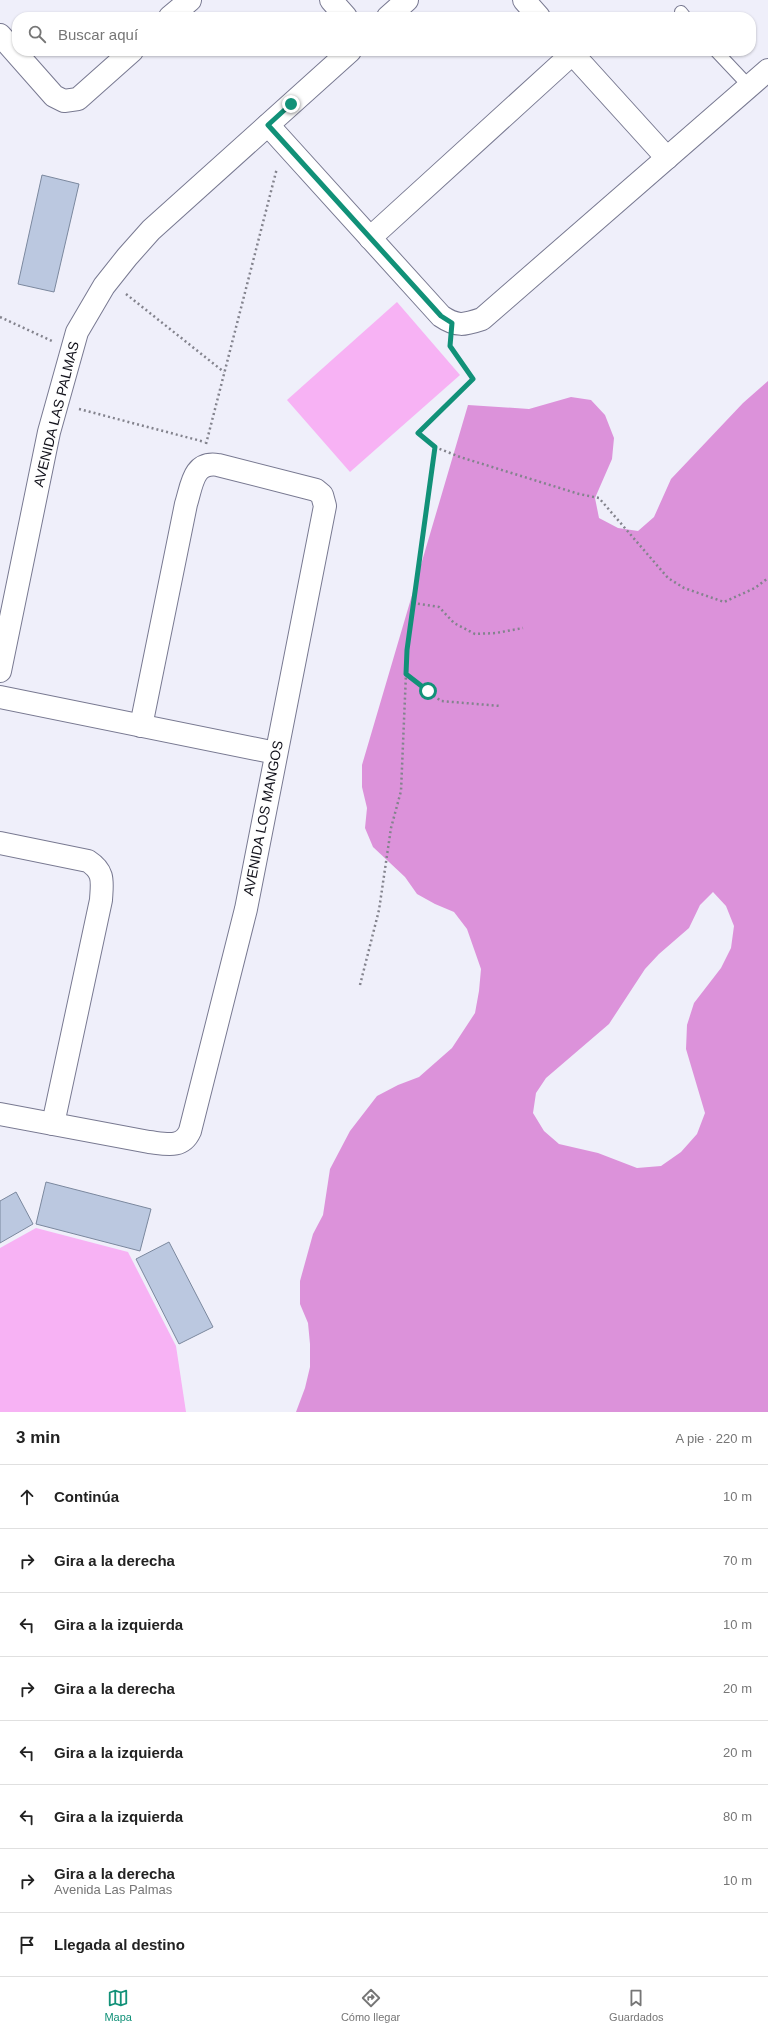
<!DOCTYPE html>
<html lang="es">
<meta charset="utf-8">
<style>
:root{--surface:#fff;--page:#f2f2f2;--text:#222;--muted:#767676;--line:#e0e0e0;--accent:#119178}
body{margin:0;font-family:Arial,sans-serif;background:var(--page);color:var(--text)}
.stop{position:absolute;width:12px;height:12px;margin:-9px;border:3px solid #119178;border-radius:50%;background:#fff}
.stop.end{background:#119178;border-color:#fff;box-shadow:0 1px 4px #0008}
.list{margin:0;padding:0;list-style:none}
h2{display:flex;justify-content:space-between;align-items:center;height:52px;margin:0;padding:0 16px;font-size:17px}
h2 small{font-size:13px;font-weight:400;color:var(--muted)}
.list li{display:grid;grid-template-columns:26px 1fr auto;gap:12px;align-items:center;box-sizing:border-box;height:64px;padding:0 16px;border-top:1px solid var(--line)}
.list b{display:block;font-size:15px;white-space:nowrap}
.list p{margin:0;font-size:13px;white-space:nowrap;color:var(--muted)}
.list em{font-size:13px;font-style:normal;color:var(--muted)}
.icon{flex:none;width:22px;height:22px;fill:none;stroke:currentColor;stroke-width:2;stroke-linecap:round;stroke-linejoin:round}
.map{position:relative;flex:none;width:768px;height:1412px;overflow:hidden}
.search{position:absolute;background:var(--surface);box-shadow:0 1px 3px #0004;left:12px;right:12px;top:12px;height:44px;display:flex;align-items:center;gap:10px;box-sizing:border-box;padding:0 14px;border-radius:16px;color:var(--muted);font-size:15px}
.sheet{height:564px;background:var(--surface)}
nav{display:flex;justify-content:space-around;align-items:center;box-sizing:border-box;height:56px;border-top:1px solid var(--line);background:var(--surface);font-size:11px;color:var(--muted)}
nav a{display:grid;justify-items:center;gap:2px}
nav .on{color:var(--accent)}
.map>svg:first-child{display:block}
.green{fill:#f7b2f4}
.forest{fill:#dc92da;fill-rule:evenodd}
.building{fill:#bbc8e0;stroke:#7b889e}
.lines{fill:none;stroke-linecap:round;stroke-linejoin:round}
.service-casing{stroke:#787991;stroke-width:14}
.minor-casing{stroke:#787991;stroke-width:24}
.path{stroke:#83838d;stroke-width:2.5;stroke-dasharray:2 3;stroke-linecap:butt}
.service{stroke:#fff;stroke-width:12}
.minor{stroke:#fff;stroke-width:22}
.route{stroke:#119178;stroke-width:5}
.labels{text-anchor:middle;stroke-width:3;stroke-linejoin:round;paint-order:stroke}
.street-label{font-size:14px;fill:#11111a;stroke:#fefefe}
</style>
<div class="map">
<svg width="768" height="1412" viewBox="0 0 768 1412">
<rect width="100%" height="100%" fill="#efeffa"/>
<g class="green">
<polygon points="397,302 460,375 350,472 287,400"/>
<polygon points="36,1228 128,1252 176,1346 186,1412 0,1412 0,1248"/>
</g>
<path class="forest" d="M768 381V1412H296L305 1388 310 1367V1344L308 1323 300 1304V1281L313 1234 323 1215 330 1169 350 1131 377 1096 398 1085 419 1077 452 1048 475 1013 479 991 481 969 467 929 454 912 435 904 417 894 405 877 373 847 365 828 367 808 362 787V765L468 405 529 409 571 397 591 400 605 415 614 438 612 459 595 498 599 518 618 528 638 531 654 517 671 479 743 403ZM713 892 726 906 734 926 731 948 721 968 694 1003 687 1025 686 1049 705 1113 697 1134 681 1152 661 1166 637 1168 598 1153 559 1144 544 1131 533 1113 536 1093 546 1078 609 1024 645 969 659 954 689 928 700 905Z"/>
<g class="building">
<polygon points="42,175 79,184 54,292 18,284"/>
<polygon points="46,1182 151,1209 140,1251 36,1224"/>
<polygon points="16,1192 33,1224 0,1243 0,1201"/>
<polygon points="169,1242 213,1327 179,1344 136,1259"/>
</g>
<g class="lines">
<g class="service-casing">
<g id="service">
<polyline points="681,12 685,17"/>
<polyline points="716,51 749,86"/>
</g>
</g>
<g class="minor-casing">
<g id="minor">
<polyline points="331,0 346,17"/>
<polyline points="524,0 539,17"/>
<polyline points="170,17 190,0"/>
<polyline points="388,17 407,0"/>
<polyline points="0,35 54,96 64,101 78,99 132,51"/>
<polyline points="570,51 667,158"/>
<path d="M268 125 441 316C457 327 464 325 482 319L768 70"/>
<polyline points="370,238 572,54"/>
<polyline points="0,671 49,432 77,332 104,286 127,257 151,230 350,51"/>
<polyline points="0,697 276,753"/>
<path d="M0 843 88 861C105 872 102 882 101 900L53 1124"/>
<path d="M0 1114 149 1142C166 1144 182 1149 190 1131L246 909 325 506 322 495 316 490 218 465C193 461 192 485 186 504L141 726"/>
</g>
</g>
<g class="path">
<polyline points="126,294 224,372"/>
<polyline points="0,317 52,341"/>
<polyline points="450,345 473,379 418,433 435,447 460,457 579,494 599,498 668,578 684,588 724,602 755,588 768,578"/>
<polyline points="79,409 205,442"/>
<polyline points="206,444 277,168"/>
<polyline points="413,603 439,607 454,623 475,634 496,633 523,628"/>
<polyline points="406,674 441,701 501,706"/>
<polyline points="360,985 379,910 391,828 401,791 407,650 435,447"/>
</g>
<use href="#service" class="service"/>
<use href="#minor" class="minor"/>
</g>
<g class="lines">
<polyline class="route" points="291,104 268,125 441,316 452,323 450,346 473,379 418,433 435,447 407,650 406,674 428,691"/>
</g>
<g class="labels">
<g class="street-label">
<text transform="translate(56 414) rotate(-76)" y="5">AVENIDA LAS PALMAS</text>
<text transform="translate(263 818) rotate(-79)" y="5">AVENIDA LOS MANGOS</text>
</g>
</g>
</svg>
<div class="stop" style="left:428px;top:691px"></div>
<div class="stop end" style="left:291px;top:104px"></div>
<div class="search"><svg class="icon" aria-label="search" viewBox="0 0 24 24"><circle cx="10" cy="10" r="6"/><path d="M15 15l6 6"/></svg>Buscar aquí</div>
</div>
<section class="sheet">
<h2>3 min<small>A pie · 220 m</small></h2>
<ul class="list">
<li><svg class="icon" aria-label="ahead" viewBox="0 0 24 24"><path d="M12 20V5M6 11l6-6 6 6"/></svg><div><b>Continúa</b></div><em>10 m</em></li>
<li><svg class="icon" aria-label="right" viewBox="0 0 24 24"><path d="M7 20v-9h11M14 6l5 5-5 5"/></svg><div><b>Gira a la derecha</b></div><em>70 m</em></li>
<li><svg class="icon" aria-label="left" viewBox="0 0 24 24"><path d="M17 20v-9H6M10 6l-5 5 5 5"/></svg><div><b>Gira a la izquierda</b></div><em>10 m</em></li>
<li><svg class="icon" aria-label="right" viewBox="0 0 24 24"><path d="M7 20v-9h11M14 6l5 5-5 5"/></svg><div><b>Gira a la derecha</b></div><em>20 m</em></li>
<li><svg class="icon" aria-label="left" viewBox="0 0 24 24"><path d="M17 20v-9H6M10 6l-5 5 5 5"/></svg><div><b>Gira a la izquierda</b></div><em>20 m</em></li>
<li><svg class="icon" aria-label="left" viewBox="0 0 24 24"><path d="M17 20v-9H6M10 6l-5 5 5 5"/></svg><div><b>Gira a la izquierda</b></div><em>80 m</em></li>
<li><svg class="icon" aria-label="right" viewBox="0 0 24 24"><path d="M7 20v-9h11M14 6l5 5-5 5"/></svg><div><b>Gira a la derecha</b><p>Avenida Las Palmas</p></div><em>10 m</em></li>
<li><svg class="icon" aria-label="arrive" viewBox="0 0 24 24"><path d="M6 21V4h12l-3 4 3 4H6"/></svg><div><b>Llegada al destino</b></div></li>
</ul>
</section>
<nav>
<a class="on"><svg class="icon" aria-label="map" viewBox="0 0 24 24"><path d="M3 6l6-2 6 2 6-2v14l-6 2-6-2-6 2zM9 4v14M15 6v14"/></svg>Mapa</a>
<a><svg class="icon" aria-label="directions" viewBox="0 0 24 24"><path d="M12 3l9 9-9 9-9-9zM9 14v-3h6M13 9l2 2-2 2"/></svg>Cómo llegar</a>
<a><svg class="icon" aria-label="saved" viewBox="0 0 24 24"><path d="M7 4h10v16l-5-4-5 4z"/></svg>Guardados</a>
</nav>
